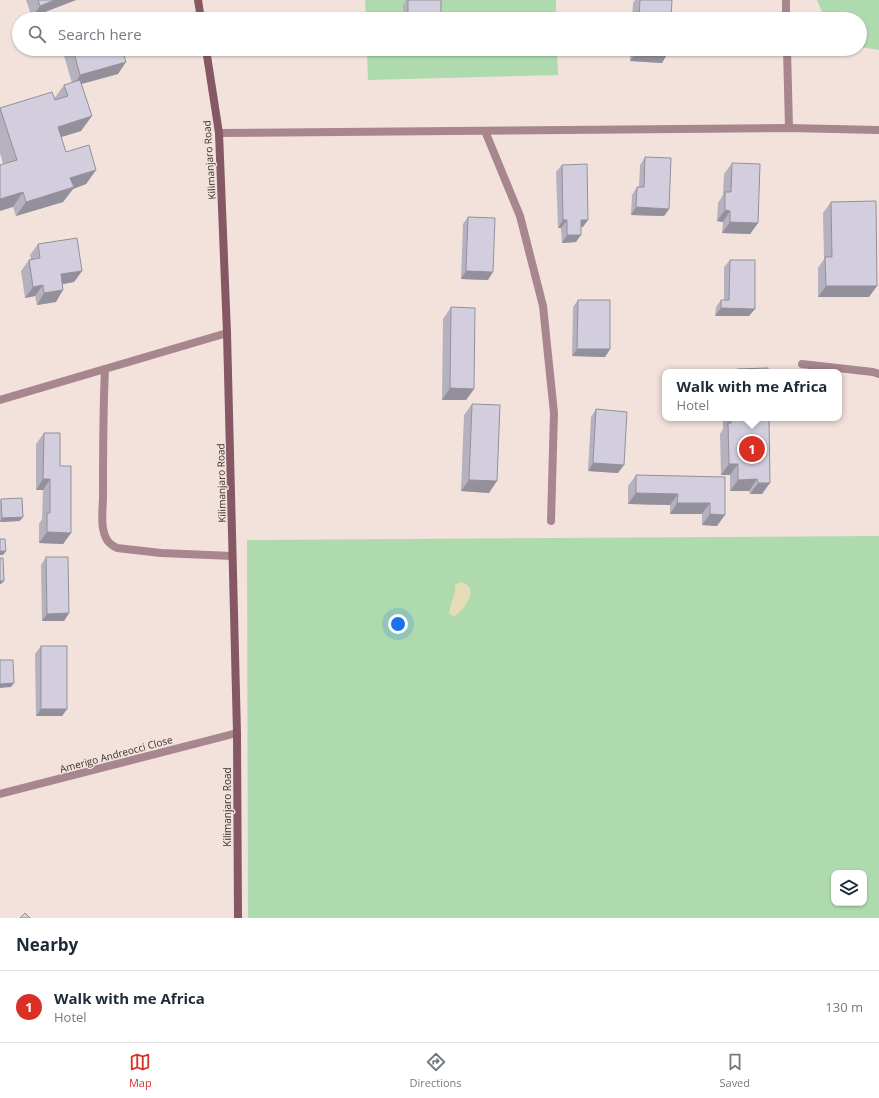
<!DOCTYPE html>
<style>
:root{--surface:#fff;--page:#f6f6f7;--text:#1f2937;--muted:#747a83;--line:#e0e1e3;--accent:#d93025}
body{margin:0;font-family:"Open Sans",sans-serif;background:var(--page);color:var(--text)}
.controls{position:absolute;right:12px;bottom:12px;display:grid;overflow:hidden;border-radius:8px;box-shadow:0 1px 3px #0004}
.controls button{width:36px;height:36px;display:grid;place-items:center;padding:0;border:0;border-bottom:1px solid var(--line);background:var(--surface);color:var(--text);font:20px sans-serif}
.you{position:absolute;left:398px;top:624px;width:14px;height:14px;margin:-10px;border:3px solid #fff;border-radius:50%;background:#1a73e8;box-shadow:0 0 0 6px #1a73e833}
.badge{display:grid;place-items:center;width:26px;height:26px;border-radius:50%;background:var(--accent);color:#fff;font-size:13px;font-weight:700}
.pin{position:absolute;translate:-50% -50%;border:2px solid #fff;box-shadow:0 1px 4px #0006}
.popup{position:absolute;left:662px;top:369px;width:180px;height:52px;box-sizing:border-box;display:grid;place-content:center;border-radius:8px;background:var(--surface);filter:drop-shadow(0 1px 3px #0005);font-size:13px;white-space:nowrap;color:var(--muted)}
.popup b{font-size:15px;color:var(--text)}
.popup::after{content:'';position:absolute;left:50%;top:100%;margin-left:-8px;border:8px solid transparent;border-top-color:var(--surface)}
.list{margin:0;padding:0;list-style:none}
h2{display:flex;justify-content:space-between;align-items:center;height:52px;margin:0;padding:0 16px;font-size:17px}
h2 small{font-size:13px;font-weight:400;color:var(--muted)}
.list li{display:grid;grid-template-columns:26px 1fr auto;gap:12px;align-items:center;box-sizing:border-box;height:72px;padding:0 16px;border-top:1px solid var(--line)}
.list b{display:block;font-size:15px;white-space:nowrap}
.list p{margin:0;font-size:13px;white-space:nowrap;color:var(--muted)}
.list em{font-size:13px;font-style:normal;color:var(--muted)}
.icon{flex:none;width:22px;height:22px;fill:none;stroke:currentColor;stroke-width:2;stroke-linecap:round;stroke-linejoin:round}
.map{position:relative;flex:none;width:879px;height:918px;overflow:hidden}
.search{position:absolute;background:var(--surface);box-shadow:0 1px 3px #0004;left:12px;right:12px;top:12px;height:44px;display:flex;align-items:center;gap:10px;box-sizing:border-box;padding:0 14px;border-radius:22px;color:var(--muted);font-size:15px}
.sheet{height:124px;background:var(--surface)}
nav{display:flex;justify-content:space-around;align-items:center;box-sizing:border-box;height:56px;border-top:1px solid var(--line);background:var(--surface);font-size:11px;color:var(--muted)}
nav a{display:grid;justify-items:center;gap:2px}
nav .on{color:var(--accent)}
.map>svg:first-child{display:block}
.green{fill:#afdaae;fill-rule:evenodd}
.sand{fill:#e6dcb7}
.lines{fill:none;stroke-linecap:round;stroke-linejoin:round}
.street{stroke:#a7868e;stroke-width:8}
.secondary{stroke:#865864;stroke-width:8}
.wall{fill:#b5b1be}
.shaded-wall{fill:#93909b}
.building{fill:#d2cedd;stroke:#93909b}
.labels{text-anchor:middle;stroke-width:3;stroke-linejoin:round;paint-order:stroke}
.street-label{font-size:10px;fill:#38322f;stroke:#f3e2dc}
</style>
<div class="map">
<svg width="879" height="918" viewBox="0 0 879 918">
<rect width="100%" height="100%" fill="#f3e2dc"/>
<g class="green">
<polygon points="365,0 556,0 556,19 366,19"/>
<polygon points="817,0 879,0 879,50 860,47 860,19 825,19"/>
<polygon points="367,49 557,49 558,75 368,80"/>
<path d="M879 536V918H248L247 540ZM834 873H864V903H834Z"/>
</g>
<path class="sand" d="M461 582C481 588 465 608 455 616L451 615 449 612 455 591V585Z"/>
<g class="lines">
<g class="street">
<polyline points="786,0 786,19"/>
<polyline points="787,49 789,128"/>
<polyline points="485,131 520,216 543,306 554,413 551,521"/>
<polyline points="219,133 789,128 879,130"/>
<polyline points="802,364 873,372 879,374"/>
<path d="M105 369C103 411 103 453 103 496 103 509 100 526 106 538 108 543 113 546 117 548L161 553 232 556"/>
<polyline points="0,400 227,333"/>
<polyline points="0,794 237,733"/>
</g>
<g class="secondary">
<polyline points="198,0 201,19"/>
<polyline points="206,49 219,133 227,333 237,733 238,918"/>
</g>
</g>
<g class="wall">
<polygon points="26,0 76,0 32,17"/>
<polygon points="406,0 441,0 441,18 440,19 403,19 403,5"/>
<polygon points="635,0 672,0 671,19 632,19 633,3"/>
<polygon points="62,49 122,49 118,74 82,84 81,131 61,137 66,152 96,170 86,184 73,189 63,202 16,216 13,207 3,164 0,153 0,108 54,99 64,85 72,83"/>
<polygon points="630,49 669,49 662,63 630,61"/>
<polygon points="645,157 669,209 664,216 631,215 632,195 637,187 639,187 640,165"/>
<polygon points="732,163 758,223 750,234 722,233 723,222 717,221 718,203 723,195 724,174"/>
<polygon points="562,165 583,227 581,227 576,242 562,243 561,228 558,228 556,172"/>
<polygon points="831,202 869,297 818,297 818,268 824,259 823,213"/>
<polygon points="468,217 488,280 461,279 463,224"/>
<polygon points="38,244 82,271 74,282 62,284 56,302 37,305 35,296 25,298 21,271 29,260 31,259 30,255"/>
<polygon points="730,260 749,316 715,316 716,307 721,300 724,300 724,267"/>
<polygon points="578,300 610,349 605,357 572,356 573,307"/>
<polygon points="451,307 474,389 466,400 442,400 443,319"/>
<polygon points="472,404 489,493 461,491 464,415"/>
<polygon points="596,409 618,473 588,471 591,417"/>
<polygon points="724,418 769,418 762,494 750,494 749,491 730,491 730,475 721,475 720,434 723,429 723,420"/>
<polygon points="44,433 60,466 71,533 63,544 39,543 39,524 42,519 43,490 36,490 36,444"/>
<polygon points="636,475 725,477 717,526 702,525 702,514 670,514 670,505 628,504 628,486"/>
<polygon points="1,499 20,521 0,522 0,501"/>
<polygon points="46,557 69,613 64,621 42,621 41,565"/>
<polygon points="41,646 67,709 62,716 36,716 35,654"/>
</g>
<g class="shaded-wall">
<polygon points="55,0 76,0 32,17 40,6"/>
<polygon points="638,49 669,51 662,63 630,61"/>
<polygon points="126,62 118,74 73,86 80,75"/>
<polygon points="92,116 81,131 48,141 58,127"/>
<polygon points="96,170 86,184 73,189 63,202 16,216 26,202 70,178"/>
<polygon points="23,192 13,207 0,211 0,199"/>
<polygon points="636,207 669,209 664,216 631,215"/>
<polygon points="725,210 730,211 723,222 717,221"/>
<polygon points="563,220 567,220 561,228 558,228"/>
<polygon points="581,220 588,220 583,227 576,227"/>
<polygon points="730,222 758,223 750,234 722,233"/>
<polygon points="567,235 581,235 576,242 562,243"/>
<polygon points="82,271 74,282 53,286 61,274"/>
<polygon points="466,271 493,272 488,280 461,279"/>
<polygon points="43,285 35,296 25,298 33,287"/>
<polygon points="826,286 877,286 869,297 818,297"/>
<polygon points="63,290 56,302 37,305 44,293"/>
<polygon points="721,308 755,309 749,316 715,316"/>
<polygon points="577,349 610,349 605,357 572,356"/>
<polygon points="450,388 474,389 466,400 442,400"/>
<polygon points="593,463 624,465 618,473 588,471"/>
<polygon points="729,464 738,464 730,475 721,475"/>
<polygon points="43,479 50,479 43,490 36,490"/>
<polygon points="757,479 749,491 730,491 738,480"/>
<polygon points="469,480 497,481 489,493 461,491"/>
<polygon points="758,483 770,483 762,494 750,494"/>
<polygon points="636,493 678,494 670,505 628,504"/>
<polygon points="677,503 710,503 702,514 670,514"/>
<polygon points="710,514 725,515 717,526 702,525"/>
<polygon points="23,517 20,521 0,522 2,518"/>
<polygon points="47,532 71,533 63,544 39,543"/>
<polygon points="0,551 6,551 3,555 0,555"/>
<polygon points="0,581 4,581 1,584 0,584"/>
<polygon points="69,613 64,621 42,621 47,614"/>
<polygon points="14,683 11,687 0,688 0,684"/>
<polygon points="41,709 67,709 62,716 36,716"/>
</g>
<g class="building">
<polygon points="38,0 55,0 40,6"/>
<polygon points="408,0 441,0 441,18 433,18 433,19 408,19"/>
<polygon points="640,0 672,0 671,19 639,19"/>
<polygon points="113,15 114,19 100,19"/>
<polygon points="73,49 122,49 126,62 80,75"/>
<polygon points="638,49 669,49 669,51"/>
<polygon points="80,80 92,116 58,127 66,152 89,145 96,170 70,178 74,187 26,202 23,192 0,199 0,165 17,160 0,108 52,92 55,100 68,96 64,85"/>
<polygon points="645,157 671,158 669,209 636,207 637,187 644,187"/>
<polygon points="732,163 760,164 758,223 730,222 730,211 725,210 725,192 731,192"/>
<polygon points="587,164 588,220 581,220 581,235 567,235 567,220 563,220 562,165"/>
<polygon points="876,201 877,286 826,286 825,257 832,257 831,202"/>
<polygon points="468,217 495,218 493,272 466,271"/>
<polygon points="77,238 82,271 61,274 63,290 44,293 43,285 33,287 29,260 40,258 38,244"/>
<polygon points="730,260 755,260 755,309 721,308 721,300 729,300"/>
<polygon points="578,300 610,300 610,349 577,349"/>
<polygon points="451,307 475,308 474,389 450,388"/>
<polygon points="768,368 768,372 737,372 737,369"/>
<polygon points="472,404 500,405 497,481 469,480"/>
<polygon points="596,409 627,412 624,465 593,463"/>
<polygon points="731,418 769,418 770,483 758,483 757,479 738,480 738,464 729,464 728,423 731,423"/>
<polygon points="44,433 60,433 60,466 71,466 71,533 47,532 47,513 50,513 50,479 43,479"/>
<polygon points="636,475 725,477 725,515 710,514 710,503 677,503 678,494 636,493"/>
<polygon points="22,498 23,517 2,518 1,499"/>
<polygon points="0,539 5,539 6,551 0,551"/>
<polygon points="46,557 68,557 69,613 47,614"/>
<polygon points="0,558 3,558 4,581 0,581"/>
<rect x="41" y="646" width="26" height="63"/>
<polygon points="0,660 13,660 14,683 0,684"/>
<polygon points="25,913 30,918 20,918"/>
</g>
<g class="labels">
<g class="street-label">
<text transform="translate(209 160) rotate(-94)" y="4">Kilimanjaro Road</text>
<text transform="translate(221 483) rotate(-91)" y="4">Kilimanjaro Road</text>
<text transform="translate(116 754) rotate(-15)" y="4">Amerigo Andreocci Close</text>
<text transform="translate(227 807) rotate(-90)" y="4">Kilimanjaro Road</text>
</g>
</g>
</svg>
<div class="controls">
<button><svg class="icon" aria-label="layers" viewBox="0 0 24 24"><path d="M12 4l9 5-9 5-9-5zM3 14l9 5 9-5"/></svg></button>
</div>
<div class="you"></div>
<div class="pin badge" style="left:752px;top:449px">1</div>
<div class="popup"><b>Walk with me Africa</b>Hotel</div>
<div class="search"><svg class="icon" aria-label="search" viewBox="0 0 24 24"><circle cx="10" cy="10" r="6"/><path d="M15 15l6 6"/></svg>Search here</div>
</div>
<section class="sheet">
<h2>Nearby<small></small></h2>
<ul class="list">
<li><span class="badge">1</span><div><b>Walk with me Africa</b><p>Hotel</p></div><em>130 m</em></li>
</ul>
</section>
<nav>
<a class="on"><svg class="icon" aria-label="map" viewBox="0 0 24 24"><path d="M3 6l6-2 6 2 6-2v14l-6 2-6-2-6 2zM9 4v14M15 6v14"/></svg>Map</a>
<a><svg class="icon" aria-label="directions" viewBox="0 0 24 24"><path d="M12 3l9 9-9 9-9-9zM9 14v-3h6M13 9l2 2-2 2"/></svg>Directions</a>
<a><svg class="icon" aria-label="saved" viewBox="0 0 24 24"><path d="M7 4h10v16l-5-4-5 4z"/></svg>Saved</a>
</nav>
